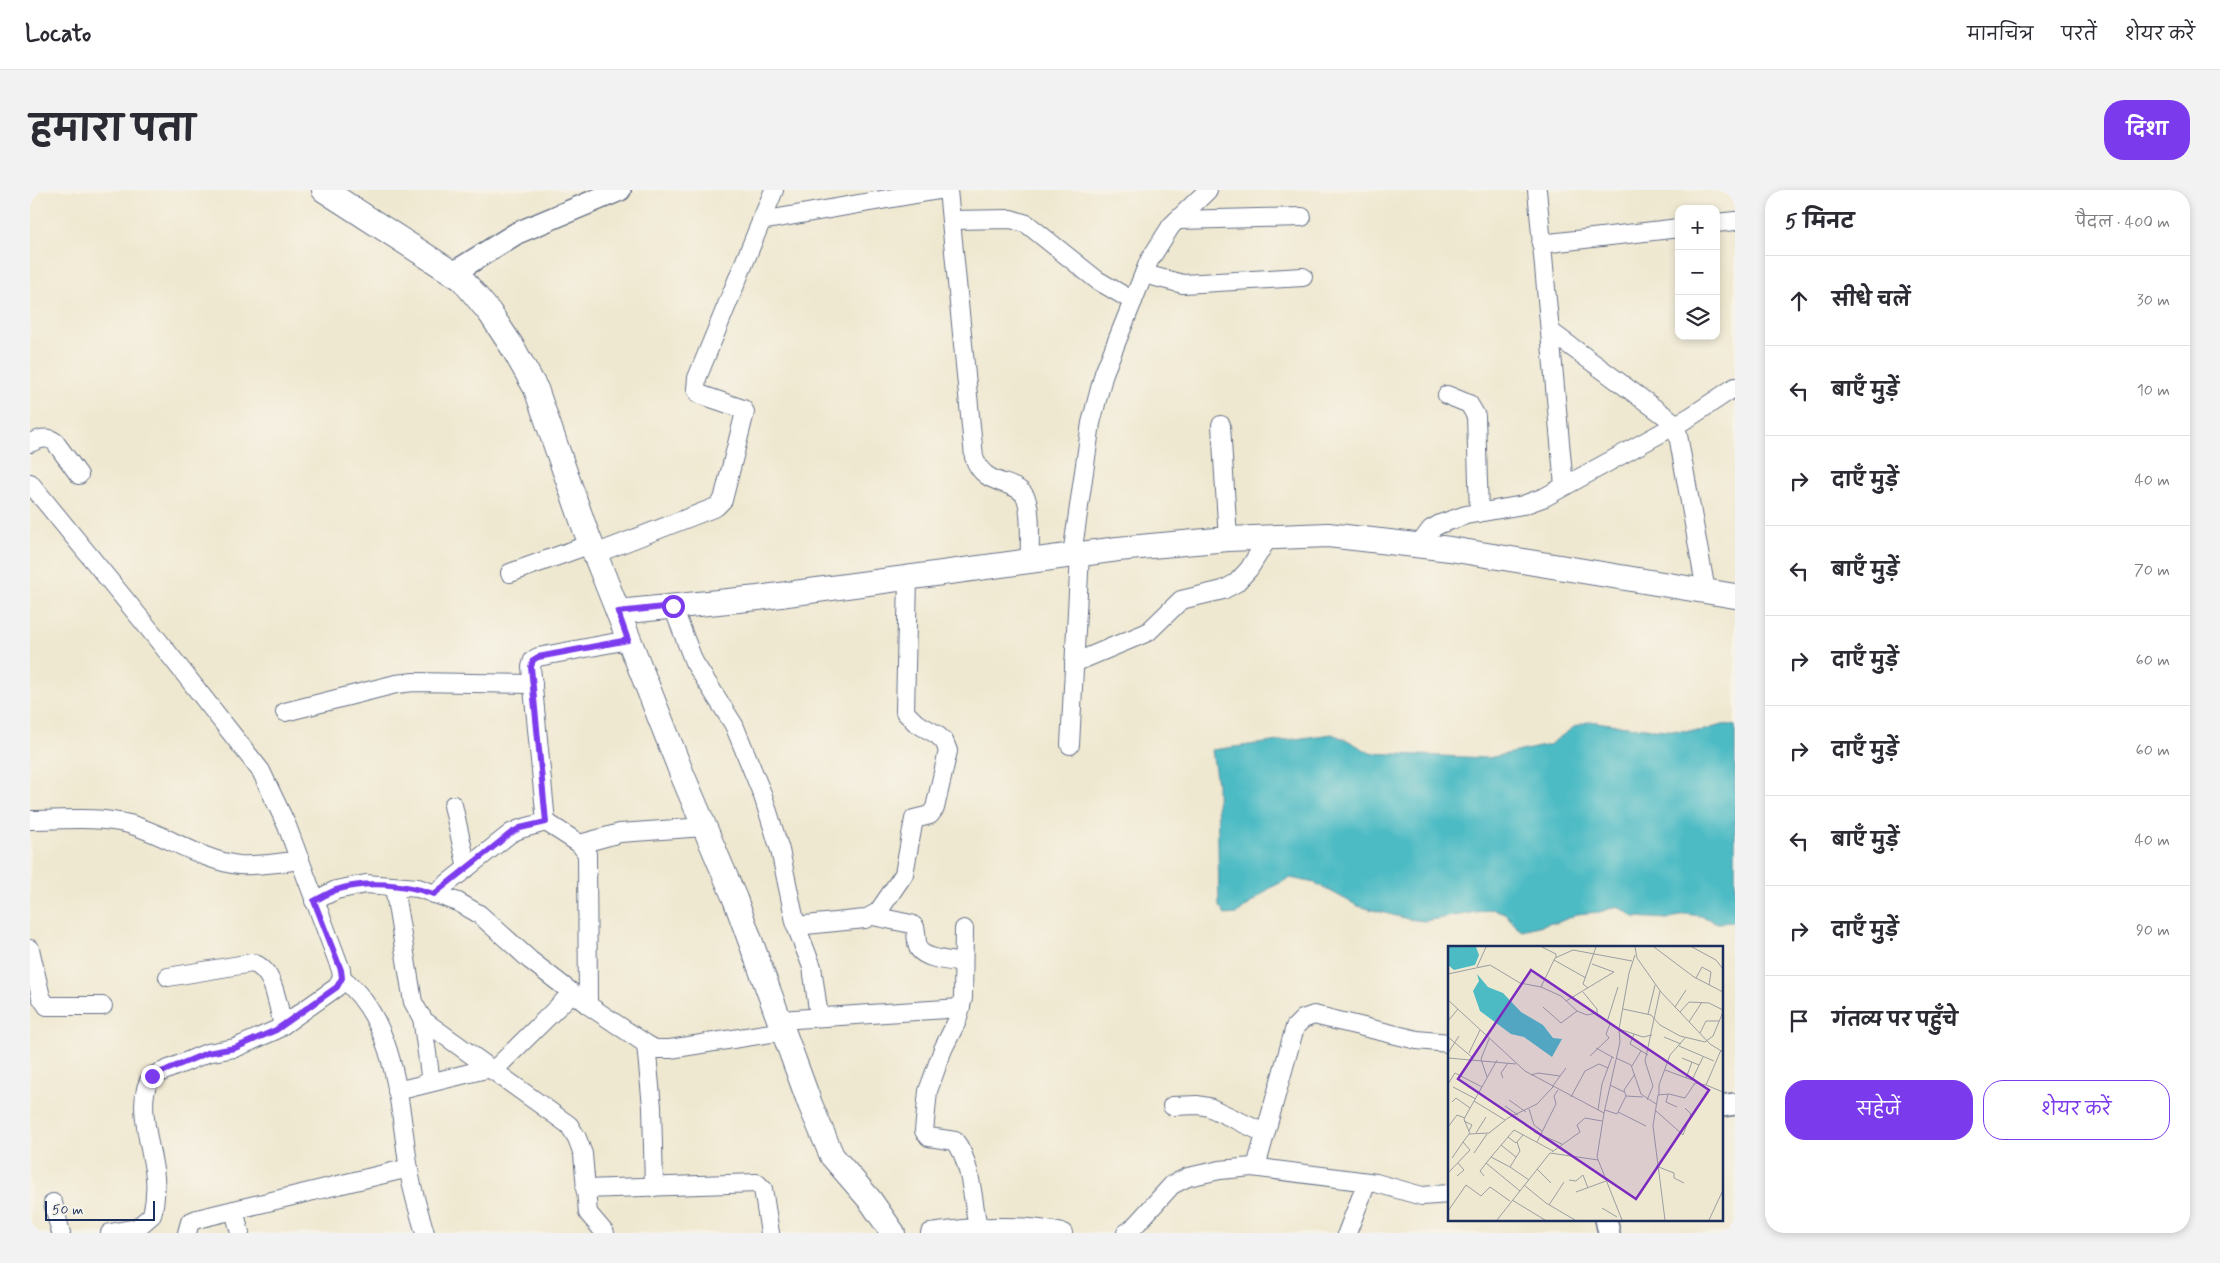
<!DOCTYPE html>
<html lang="hi">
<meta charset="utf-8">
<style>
:root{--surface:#fff;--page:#f2f2f3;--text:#2b2b33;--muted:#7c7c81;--line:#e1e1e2;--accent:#7c3aed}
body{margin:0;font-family:Mynerve,"Playpen Sans Deva",sans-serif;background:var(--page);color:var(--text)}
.controls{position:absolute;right:15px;top:15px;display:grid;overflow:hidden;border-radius:10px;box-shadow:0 2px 8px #0003}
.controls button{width:45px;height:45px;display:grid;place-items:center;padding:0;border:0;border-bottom:1px solid var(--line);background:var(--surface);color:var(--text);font:25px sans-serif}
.scale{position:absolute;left:15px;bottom:12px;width:110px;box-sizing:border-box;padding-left:5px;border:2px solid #1b2f5e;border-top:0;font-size:14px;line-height:18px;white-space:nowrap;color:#1b2f5e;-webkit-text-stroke:4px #f7f3e8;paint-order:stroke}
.stop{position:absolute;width:15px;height:15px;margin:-11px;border:4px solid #7c3aed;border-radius:50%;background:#fff}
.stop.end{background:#7c3aed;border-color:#fff;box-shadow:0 1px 5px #0008}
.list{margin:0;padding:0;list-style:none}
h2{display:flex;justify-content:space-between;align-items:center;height:65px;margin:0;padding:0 20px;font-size:21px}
h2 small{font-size:16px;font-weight:400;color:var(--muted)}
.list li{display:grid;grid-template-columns:32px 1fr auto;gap:15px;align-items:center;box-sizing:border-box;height:90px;padding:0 20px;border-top:1px solid var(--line)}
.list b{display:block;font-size:19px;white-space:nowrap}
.list em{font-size:16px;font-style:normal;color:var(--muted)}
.actions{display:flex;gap:10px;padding:15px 20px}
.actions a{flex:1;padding:11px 0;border:1px solid var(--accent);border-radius:20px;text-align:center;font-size:18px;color:var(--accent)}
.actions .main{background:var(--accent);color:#fff}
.icon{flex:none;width:28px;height:28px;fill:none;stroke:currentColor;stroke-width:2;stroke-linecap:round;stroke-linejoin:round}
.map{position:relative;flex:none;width:1705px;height:1043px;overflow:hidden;border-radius:20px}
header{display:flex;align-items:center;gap:30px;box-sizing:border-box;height:70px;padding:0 25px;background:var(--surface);border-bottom:1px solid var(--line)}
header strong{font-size:24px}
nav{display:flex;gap:28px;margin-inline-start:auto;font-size:18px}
.intro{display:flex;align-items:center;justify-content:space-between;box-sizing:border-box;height:120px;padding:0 30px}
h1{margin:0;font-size:35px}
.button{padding:12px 22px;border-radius:20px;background:var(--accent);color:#fff;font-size:18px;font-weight:700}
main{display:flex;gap:30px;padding:0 30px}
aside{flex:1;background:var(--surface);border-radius:20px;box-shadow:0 2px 8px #0003}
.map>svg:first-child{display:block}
.water{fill:#4dbbc4;stroke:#347591}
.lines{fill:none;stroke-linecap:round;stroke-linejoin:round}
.minor-casing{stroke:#657086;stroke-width:20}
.tertiary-casing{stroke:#657086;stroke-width:24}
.secondary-casing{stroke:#657086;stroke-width:26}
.minor{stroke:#fff;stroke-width:18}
.tertiary{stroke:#fff;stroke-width:21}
.secondary{stroke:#fff;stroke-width:24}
.route{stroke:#7c3aed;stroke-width:6}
.inset-road{fill:none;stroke:#9a9ea2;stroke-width:1}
.view{fill:#7b2cbf;fill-opacity:0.15;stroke:#7b2cbf;stroke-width:2.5}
.inset-edge{fill:none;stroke:#1b2f5e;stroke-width:2.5}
</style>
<header>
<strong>Locato</strong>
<nav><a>मानचित्र</a><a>परतें</a><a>शेयर करें</a></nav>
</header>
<div class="intro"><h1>हमारा पता</h1><a class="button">दिशा</a></div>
<main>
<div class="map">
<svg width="1705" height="1043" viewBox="0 0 1705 1043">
<rect width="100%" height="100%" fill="#f7f3e8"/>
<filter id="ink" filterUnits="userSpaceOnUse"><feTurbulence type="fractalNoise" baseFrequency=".02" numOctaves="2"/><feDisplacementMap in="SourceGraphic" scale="10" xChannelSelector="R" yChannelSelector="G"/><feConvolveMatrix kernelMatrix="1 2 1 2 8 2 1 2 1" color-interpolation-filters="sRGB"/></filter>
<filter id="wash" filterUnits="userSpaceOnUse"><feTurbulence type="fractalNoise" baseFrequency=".0096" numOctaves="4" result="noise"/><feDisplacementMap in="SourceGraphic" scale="20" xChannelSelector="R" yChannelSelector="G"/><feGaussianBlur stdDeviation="1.12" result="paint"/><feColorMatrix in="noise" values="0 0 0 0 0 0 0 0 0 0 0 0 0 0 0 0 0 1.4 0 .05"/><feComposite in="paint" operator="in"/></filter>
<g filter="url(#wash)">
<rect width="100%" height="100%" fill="#efe8d0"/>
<path class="water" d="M1559 531C1595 536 1631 541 1667 541 1680 541 1692 531 1705 536V732L1688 733 1671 726 1656 724 1638 729 1604 727 1588 716 1569 722 1547 724 1527 733H1521L1492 740 1485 735 1475 723 1463 719 1395 731 1378 729 1328 716 1285 693 1260 688 1240 698 1207 724 1195 725 1189 716 1187 594 1182 560 1302 544 1319 551 1340 563 1458 568 1519 555 1544 537Z"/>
</g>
<g filter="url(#ink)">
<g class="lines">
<g class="minor-casing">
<g id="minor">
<path d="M918 0 944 267C954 299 987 288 996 308 1002 324 999 353 1000 370"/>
<polyline points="1507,0 1534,296"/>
<polyline points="921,30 981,29 997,34 1067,90 1103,111"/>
<polyline points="1148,30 1272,27"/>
<polyline points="731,31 909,0"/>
<polyline points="1686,33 1705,31"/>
<polyline points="1511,54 1649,38"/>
<polyline points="1114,84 1153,94 1273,87"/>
<polyline points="1520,141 1646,234 1676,401"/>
<polyline points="1417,205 1439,214 1446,226 1449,323"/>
<polyline points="1191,235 1198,349"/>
<path d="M0 253C9 249 17 246 25 252L49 285"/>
<path d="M0 293 124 445 231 581 257 636 311 780 312 788 307 797 246 840 205 858 177 863 122 886C104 909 122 958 125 987 126 999 125 1013 122 1025L107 1038 80 1043"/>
<polyline points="1389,355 1401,339 1410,334 1436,325 1493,315 1515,307 1660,227 1705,197"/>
<polyline points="565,364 686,317 693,310 715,222 713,219 669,204 666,199 667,188 744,0"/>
<polyline points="1042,365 1061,233 1074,183 1119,71 1141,36 1178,0"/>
<polyline points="480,383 561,354"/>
<polyline points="643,417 664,472 704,535 733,606 750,660 766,736 782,777 789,827"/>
<polyline points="1044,473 1118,442 1151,410 1193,400 1206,393 1219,379 1238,348"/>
<polyline points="255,522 366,494 384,492 503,494"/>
<polyline points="1040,555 1050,364"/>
<polyline points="423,615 437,678"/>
<path d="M0 630C32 630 67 626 99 634 135 644 172 671 209 675 230 676 249 673 270 670"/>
<polyline points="550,654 590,643 674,637"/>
<polyline points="364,697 383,812 393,830 539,935 547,948 553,964 558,1023 575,1043"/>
<polyline points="404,704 481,643 490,639 516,632"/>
<polyline points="284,711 306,700 336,694 388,698 428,712 449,724 500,770 558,815 616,854 625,859 640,859 754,841"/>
<path d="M843 726 881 734 885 737C887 743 886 751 888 757 892 769 922 771 933 773"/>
<polyline points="766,736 835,729 848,722 874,684 884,629 900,625 905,618 918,561 914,551 906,544 886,533 875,522 878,387"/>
<path d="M934 739 933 808 927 831 913 859 898 901 894 941 899 947 925 951C941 970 943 1013 948 1038"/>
<polyline points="0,759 11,807 17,816 73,816"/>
<path d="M138 787 222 773C245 779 247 815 253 835"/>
<path d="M312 788C367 832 369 916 379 980 382 1001 389 1022 395 1043"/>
<polyline points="558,815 557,664 550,654 516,632 501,477 503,470 508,467 598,450"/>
<polyline points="392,827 401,892"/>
<polyline points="750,830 931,818"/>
<polyline points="616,854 622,917 624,997"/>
<polyline points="463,881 542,803"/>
<polyline points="367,901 460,878"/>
<polyline points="1142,916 1168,915 1179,917 1234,943"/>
<polyline points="1226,977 1265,837 1273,829 1284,825 1387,850 1419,853"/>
<polyline points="555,999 727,993 733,999 740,1043"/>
<polyline points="23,1013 31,1043"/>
<polyline points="204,1020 210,1043"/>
<polyline points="157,1043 160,1032 167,1029 379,978"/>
<path d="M900 1043C943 1037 990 1033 1033 1043"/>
<polyline points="1096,1043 1101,1040 1142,995 1158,987 1190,980 1222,977 1346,993 1392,1006 1419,1004"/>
<polyline points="1317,1043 1337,992"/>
</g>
</g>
<g class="tertiary-casing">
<g id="tertiary">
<polyline points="423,83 487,43 590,0"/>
<polyline points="1691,916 1705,914"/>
<polyline points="1576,1029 1579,1043"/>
</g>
</g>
<g class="secondary-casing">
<g id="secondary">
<polyline points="294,0 432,89 460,123 483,158 506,199 555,339 588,422 728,408 1088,359 1198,349 1298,345 1420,359 1705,406"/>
<polyline points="588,422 652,584 705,709 780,914 802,966 840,1010 863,1043"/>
</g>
</g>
<use href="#minor" class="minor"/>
<use href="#tertiary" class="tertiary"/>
<use href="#secondary" class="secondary"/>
</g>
</g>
<g class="lines" filter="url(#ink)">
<path class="route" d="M122 886 177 863 205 858 246 840 307 797 312 788 311 780 284 711C291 708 298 703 306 700 336 690 375 694 404 704L481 643 490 638 516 632 501 477 503 470 508 467 598 450 588 422 643 416"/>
</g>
<g transform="translate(1418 756)">
<rect width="275" height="275" fill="#efe8d0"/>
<path d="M0 1H28L31 9 27 19 6 24 0 19ZM29 28 40 41 55 47 73 66 95 79 105 92 114 93 104 111 76 91 63 88 32 65 25 45 31 35Z" fill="#4dbbc4"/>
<path class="inset-road" d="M94 1 108 8V12M187 1 189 12 213 46 262 98 275 106M206 1 246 31 275 46M244 1 268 14 275 23M106 14 138 32M29 21 38 1M0 28 42 19 72 37 93 41 107 12 125 4 184 15M248 32 254 21 263 26 261 39M93 41 113 50 129 65 139 69 148 67 171 83M140 42 135 38 148 1M135 46 149 63V67M0 54 77 125 156 167 149 211 174 274M118 55 166 26 144 18M95 61 113 77 129 65M227 61 238 44M175 63 203 69 212 79 232 90 257 96 265 90 275 66M232 66 241 56 261 57 275 64M200 68 207 39M0 75 10 63M159 76 170 41M241 76 254 56M171 83 195 91 204 89M252 87 258 75H271M186 88 182 98 200 109M0 91 25 112M216 91 233 98M231 100 266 115M148 102 166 112M0 107 11 90M21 107 32 84M142 110 161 92 158 88 162 78M0 112 68 118M168 112 183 119 193 148 208 158M234 112 251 119M184 120 193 105M217 124 244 134 255 111M83 129 90 127 112 130M39 131 33 113 41 93M55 132 53 127 60 117M238 132 244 116M0 138 7 127 34 141M162 139 176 146M258 139 275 146M5 141 28 153M104 141 118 122M220 148 218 156 229 161M211 149V139L222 109 237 92M178 150 195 151M123 151 137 125 151 118 160 122M61 154 78 166M199 154 205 140 197 115 212 45M26 155 57 174M4 156 8 152 22 162M57 160 70 169M81 163 86 179 94 185M150 164 154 138 164 111M157 164 169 168 178 150 176 144 187 128M207 164 235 189 243 168 237 162M170 166 198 180M156 167 172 96 171 83 181 27 187 9M16 175 24 179 21 185M0 181 9 169 17 172M86 186 114 198M28 187 38 171M22 188 16 173 49 114M60 191 68 197 75 189M69 196 72 205 62 221 81 234M89 196 108 158 106 150 110 144M53 199 68 211M104 206 132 186 129 179 137 172 154 175M26 207 39 188M43 211 66 184 105 205M4 212 15 196M38 217 72 245M208 220 226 227V232L236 237M89 223 103 237M0 227 22 204 15 196 21 188 41 187 60 172 89 158 105 141M9 230 16 224 10 217M36 230 32 225 43 211 62 221M121 234 128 235 135 229 140 242M76 239 98 257 127 274M128 246 158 235M64 254 97 274M101 259 116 236M154 262 169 271M0 265 18 239 33 250 42 241 62 255M49 274 102 207 150 214M217 274 205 180 210 149 221 148 237 152 247 137 258 139 273 104M261 274 275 244"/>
<path class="view" d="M83 24 261 144 188 253 10 133Z"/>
<rect width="275" height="275" class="inset-edge"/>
</g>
</svg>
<div class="controls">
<button>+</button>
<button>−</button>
<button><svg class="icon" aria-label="layers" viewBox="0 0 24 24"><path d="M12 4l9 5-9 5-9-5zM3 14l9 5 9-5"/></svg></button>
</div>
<div class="scale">50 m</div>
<div class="stop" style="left:643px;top:416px"></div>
<div class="stop end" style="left:122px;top:886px"></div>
</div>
<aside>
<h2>5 मिनट<small>पैदल · 400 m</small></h2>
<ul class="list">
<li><svg class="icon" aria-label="ahead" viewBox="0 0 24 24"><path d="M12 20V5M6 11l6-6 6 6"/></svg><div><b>सीधे चलें</b></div><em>30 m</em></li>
<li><svg class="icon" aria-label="left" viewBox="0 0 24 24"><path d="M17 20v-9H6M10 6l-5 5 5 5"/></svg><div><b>बाएँ मुड़ें</b></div><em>10 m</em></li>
<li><svg class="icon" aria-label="right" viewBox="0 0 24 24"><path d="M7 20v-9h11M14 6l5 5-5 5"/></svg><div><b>दाएँ मुड़ें</b></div><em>40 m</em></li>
<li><svg class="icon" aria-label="left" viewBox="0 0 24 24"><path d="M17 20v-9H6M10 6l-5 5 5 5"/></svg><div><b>बाएँ मुड़ें</b></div><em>70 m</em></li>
<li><svg class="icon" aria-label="right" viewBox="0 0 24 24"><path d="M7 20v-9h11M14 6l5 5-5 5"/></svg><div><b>दाएँ मुड़ें</b></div><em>60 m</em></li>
<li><svg class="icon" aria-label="right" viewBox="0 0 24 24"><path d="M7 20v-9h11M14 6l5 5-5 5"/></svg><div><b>दाएँ मुड़ें</b></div><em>60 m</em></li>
<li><svg class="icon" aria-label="left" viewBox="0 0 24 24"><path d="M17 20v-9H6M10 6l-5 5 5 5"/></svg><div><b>बाएँ मुड़ें</b></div><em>40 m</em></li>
<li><svg class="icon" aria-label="right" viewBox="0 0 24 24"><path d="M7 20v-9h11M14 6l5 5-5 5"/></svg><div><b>दाएँ मुड़ें</b></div><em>90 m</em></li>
<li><svg class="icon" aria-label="arrive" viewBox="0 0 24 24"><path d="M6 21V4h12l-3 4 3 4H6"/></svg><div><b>गंतव्य पर पहुँचे</b></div></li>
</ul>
<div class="actions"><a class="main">सहेजें</a><a>शेयर करें</a></div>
</aside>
</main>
